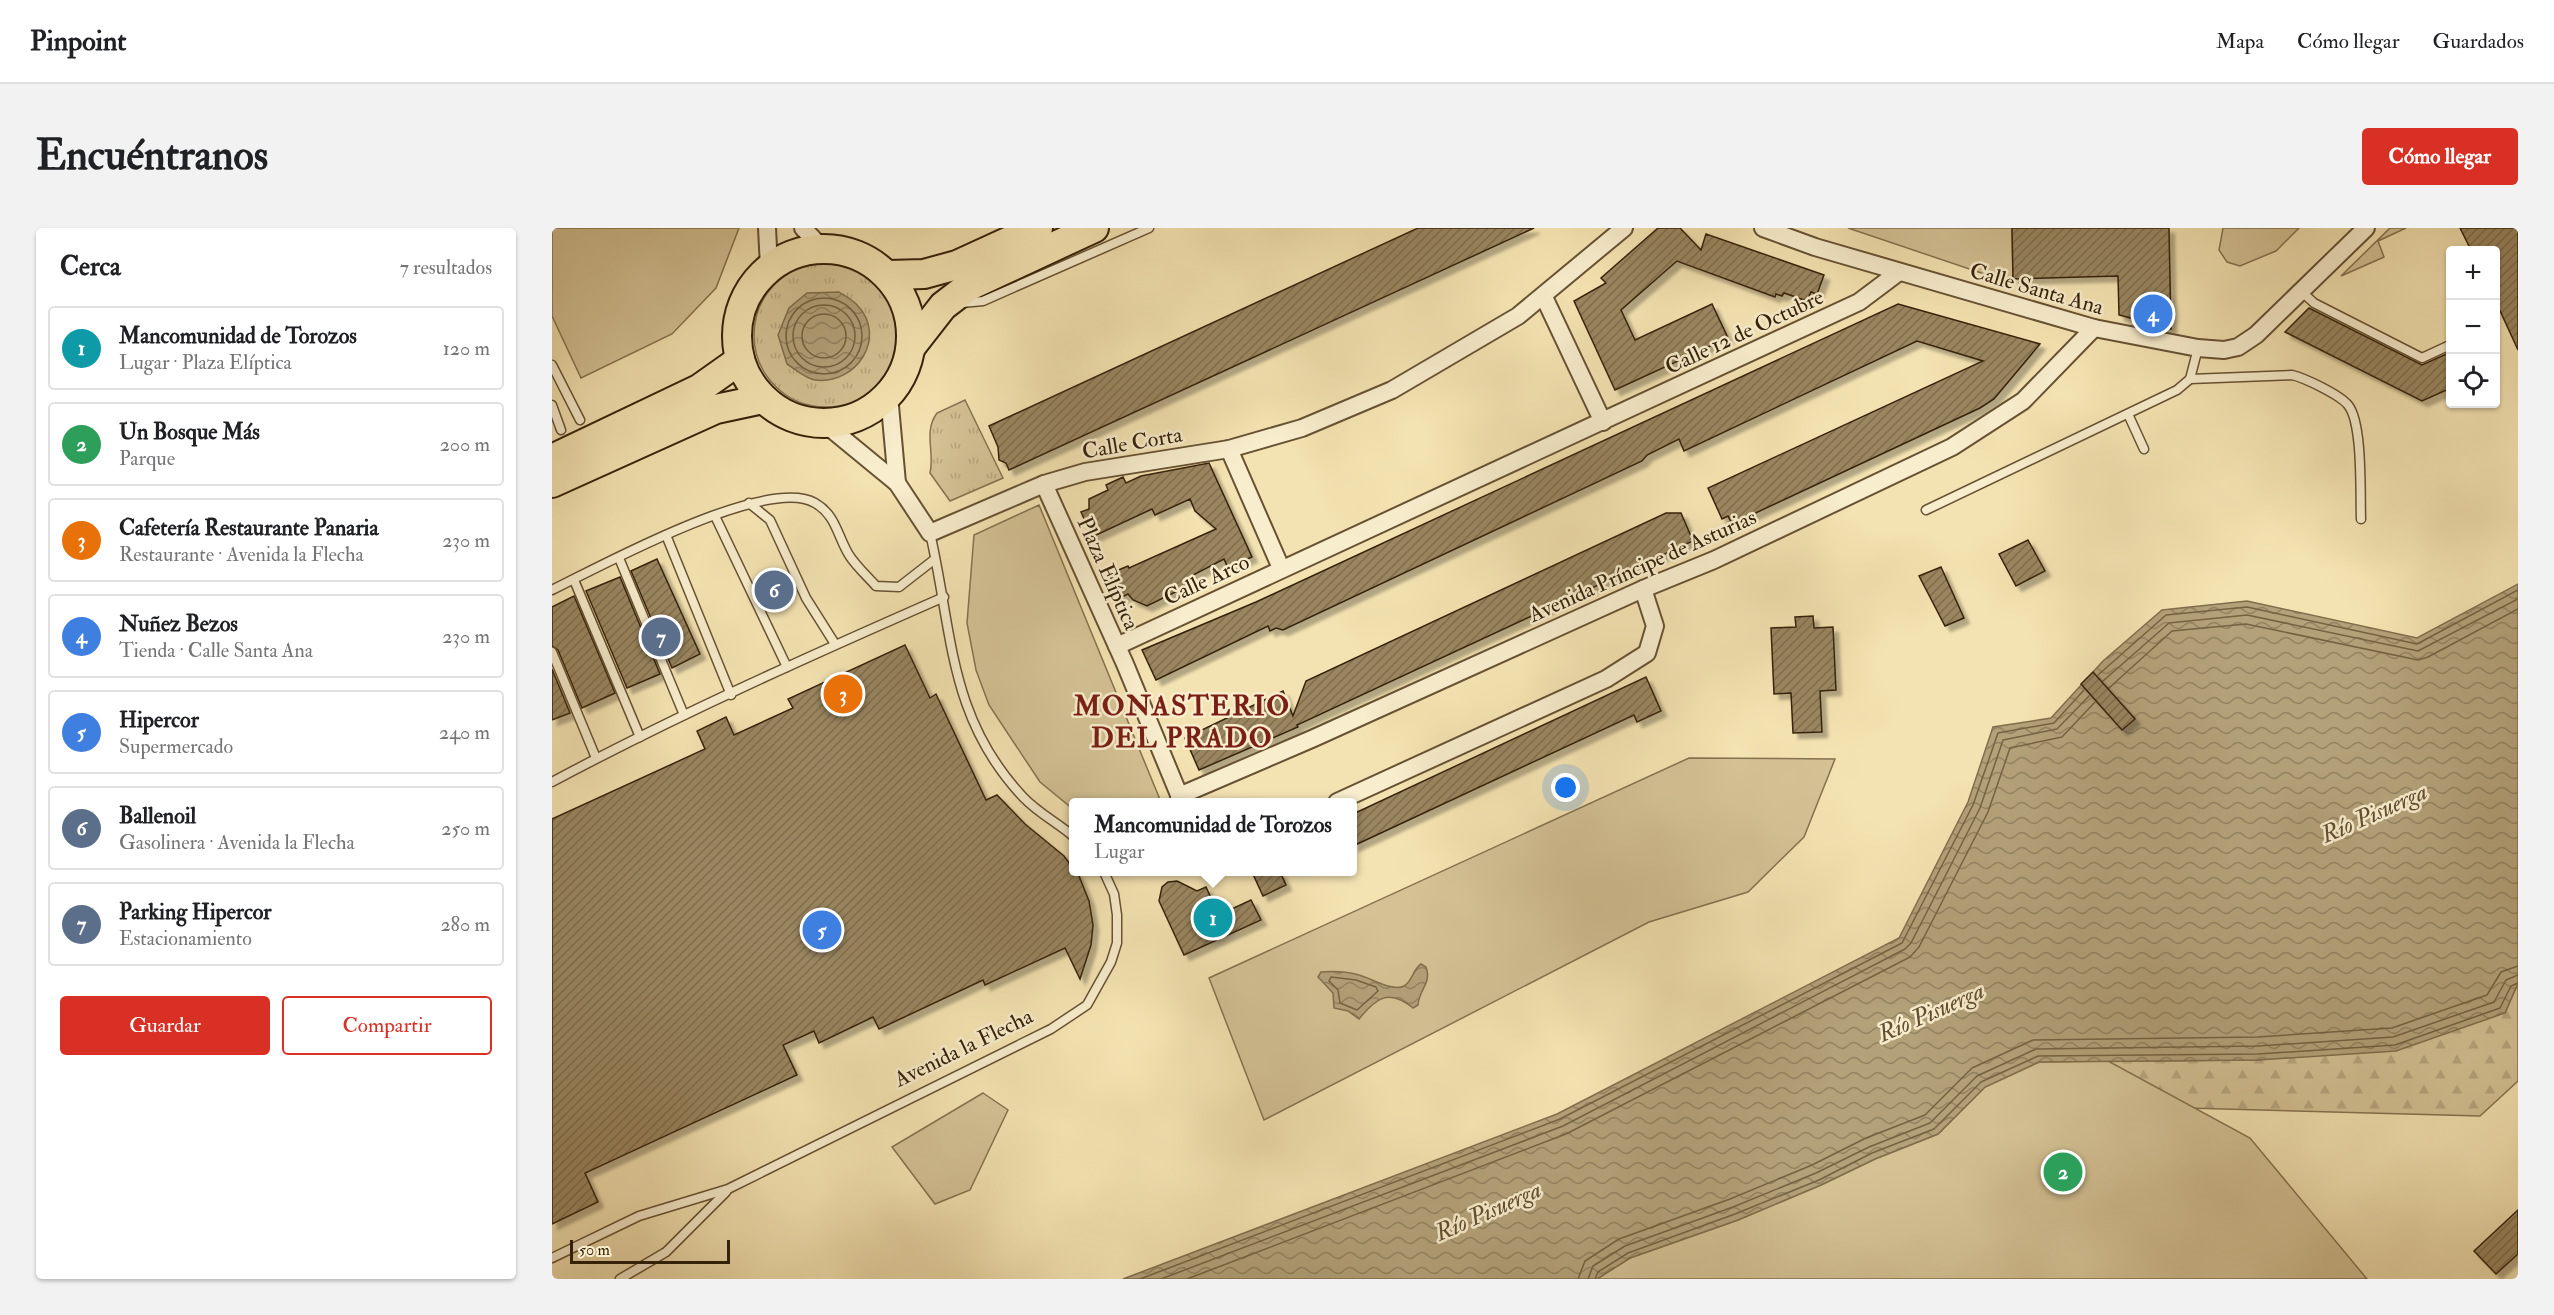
<!DOCTYPE html>
<html lang="es">
<meta charset="utf-8">
<style>
:root{--surface:#fff;--page:#f2f2f2;--text:#202124;--muted:#757577;--line:#e0e0e0;--accent:#d93025}
body{margin:0;font-family:"IM FELL Double Pica",serif;background:var(--page);color:var(--text)}
.controls{position:absolute;right:18px;top:18px;display:grid;overflow:hidden;border-radius:6px;box-shadow:0 2px 4px #0004}
.controls button{width:54px;height:54px;display:grid;place-items:center;padding:0;border:0;border-bottom:2px solid var(--line);background:var(--surface);color:var(--text);font:30px sans-serif}
.scale{position:absolute;left:18px;bottom:15px;width:160px;box-sizing:border-box;padding-left:6px;border:3px solid #362209;border-top:0;font-size:16px;line-height:21px;white-space:nowrap;color:#362209;-webkit-text-stroke:4px #f8edcd;paint-order:stroke}
.you{position:absolute;left:1014px;top:560px;width:21px;height:21px;margin:-15px;border:4px solid #fff;border-radius:50%;background:#1a73e8;box-shadow:0 0 0 9px #1a73e833}
.badge{display:grid;place-items:center;width:39px;height:39px;border-radius:50%;background:var(--accent);color:#fff;font-size:20px;font-weight:700}
.pin{position:absolute;translate:-50% -50%;border:3px solid #fff;box-shadow:0 2px 6px #0006}
.popup{position:absolute;left:517px;top:570px;width:288px;height:78px;box-sizing:border-box;display:grid;place-content:center;border-radius:6px;background:var(--surface);filter:drop-shadow(0 2px 4px #0005);font-size:20px;white-space:nowrap;color:var(--muted)}
.popup b{font-size:22px;color:var(--text)}
.popup::after{content:'';position:absolute;left:50%;top:100%;margin-left:-12px;border:12px solid transparent;border-top-color:var(--surface)}
.list{margin:0;padding:0;list-style:none}
h2{display:flex;justify-content:space-between;align-items:center;height:78px;margin:0;padding:0 24px;font-size:26px}
h2 small{font-size:20px;font-weight:400;color:var(--muted)}
.list li{display:grid;grid-template-columns:39px 1fr auto;gap:18px;align-items:center;box-sizing:border-box;height:84px;margin:0 12px 12px;padding:0 12px;border:2px solid var(--line);border-radius:6px}
.list b{display:block;font-size:22px;white-space:nowrap}
.list p{margin:0;font-size:20px;white-space:nowrap;color:var(--muted)}
.list em{font-size:20px;font-style:normal;color:var(--muted)}
.actions{display:flex;gap:12px;padding:18px 24px}
.actions a{flex:1;padding:14px 0;border:2px solid var(--accent);border-radius:6px;text-align:center;font-size:21px;color:var(--accent)}
.actions .main{background:var(--accent);color:#fff}
.icon{flex:none;width:33px;height:33px;fill:none;stroke:currentColor;stroke-width:2;stroke-linecap:round;stroke-linejoin:round}
.map{position:relative;flex:none;width:1966px;height:1051px;overflow:hidden;border-radius:6px}
header{display:flex;align-items:center;gap:36px;box-sizing:border-box;height:84px;padding:0 30px;background:var(--surface);border-bottom:2px solid var(--line)}
header strong{font-size:28px}
nav{display:flex;gap:33px;margin-inline-start:auto;font-size:21px}
.intro{display:flex;align-items:center;justify-content:space-between;box-sizing:border-box;height:144px;padding:0 36px}
h1{margin:0;font-size:42px}
.button{padding:15px 27px;border-radius:6px;background:var(--accent);color:#fff;font-size:21px;font-weight:700}
main{display:flex;gap:36px;padding:0 36px}
aside{flex:1;background:var(--surface);border-radius:6px;box-shadow:0 2px 4px #0004}
.map>svg:first-child{display:block}
.grass{fill:url(#grass-tufts);stroke:#85724f;stroke-width:1.5}
.forest{fill:url(#forest-firs);stroke:#85724f;stroke-width:1.5}
.green{fill:#d4c295;stroke:#85724f;stroke-width:1.5}
.water{fill:url(#water-waves);stroke:#816e4c;stroke-width:1.5}
.lines{fill:none;stroke-linecap:round;stroke-linejoin:round}
.shore{stroke:#746241;stroke-width:1.5}
.building{fill:url(#building-hatch);stroke:#362209;stroke-width:1.5;filter:url(#shadow)}
.service-casing{stroke:#665233;stroke-width:11}
.minor-casing{stroke:#665233;stroke-width:20}
.trunk-casing{stroke:#362209;stroke-width:32}
.service{stroke:#f8edcd;stroke-width:8}
.minor{stroke:#f8edcd;stroke-width:16}
.trunk{stroke:#f4e3b2;stroke-width:28}
.labels{text-anchor:middle;stroke-width:5;stroke-linejoin:round;paint-order:stroke}
.street-label{font-size:22px;fill:#362209;stroke:#f8edcd}
.water-label{font-size:24px;font-style:italic;fill:#624e30;stroke:#f8edcd}
.district-label{font-size:28px;font-weight:bold;letter-spacing:1.5px;fill:#7a1f14;stroke:#f8edcd}
</style>
<header>
<strong>Pinpoint</strong>
<nav><a>Mapa</a><a>Cómo llegar</a><a>Guardados</a></nav>
</header>
<div class="intro"><h1>Encuéntranos</h1><a class="button">Cómo llegar</a></div>
<main>
<aside>
<h2>Cerca<small>7 resultados</small></h2>
<ul class="list">
<li><span class="badge" style="background:#0f9aa8">1</span><div><b>Mancomunidad de Torozos</b><p>Lugar · Plaza Elíptica</p></div><em>120 m</em></li>
<li><span class="badge" style="background:#2e9e5b">2</span><div><b>Un Bosque Más</b><p>Parque</p></div><em>200 m</em></li>
<li><span class="badge" style="background:#e8710a">3</span><div><b>Cafetería Restaurante Panaria</b><p>Restaurante · Avenida la Flecha</p></div><em>230 m</em></li>
<li><span class="badge" style="background:#3f7fe0">4</span><div><b>Nuñez Bezos</b><p>Tienda · Calle Santa Ana</p></div><em>230 m</em></li>
<li><span class="badge" style="background:#3f7fe0">5</span><div><b>Hipercor</b><p>Supermercado</p></div><em>240 m</em></li>
<li><span class="badge" style="background:#5c6f8a">6</span><div><b>Ballenoil</b><p>Gasolinera · Avenida la Flecha</p></div><em>250 m</em></li>
<li><span class="badge" style="background:#5c6f8a">7</span><div><b>Parking Hipercor</b><p>Estacionamiento</p></div><em>280 m</em></li>
</ul>
<div class="actions"><a class="main">Guardar</a><a>Compartir</a></div>
</aside>
<div class="map">
<svg width="1966" height="1051" viewBox="0 0 1966 1051">
<defs>
<pattern id="grass-tufts" width="24" height="20" patternUnits="userSpaceOnUse" patternTransform="scale(1.5)"><rect width="24" height="20" fill="#d4c295"/><path d="M3 7l-1-3M5 7V3M7 7l1-3M15 17l-1-3M17 17v-4M19 17l1-3" fill="none" stroke="#b7a67f"/></pattern>
<pattern id="forest-firs" width="22" height="20" patternUnits="userSpaceOnUse" patternTransform="scale(1.5)"><rect width="22" height="20" fill="#d4c295"/><path d="M5 1l3.5 6h-7zM16 11l3.5 6h-7z" fill="#b7a67f"/></pattern>
<pattern id="water-waves" width="16" height="10" patternUnits="userSpaceOnUse" patternTransform="scale(1.5)"><rect width="16" height="10" fill="#b3a179"/><path d="M0 5q4-4 8 0t8 0" fill="none" stroke="#928361"/></pattern>
<pattern id="building-hatch" width="6" height="6" patternUnits="userSpaceOnUse" patternTransform="scale(1.5)"><rect width="6" height="6" fill="#998661"/><path d="M-1 1l2-2M0 6l6-6M5 7l2-2" fill="none" stroke="#7e6d4e"/></pattern>
<filter id="shadow"><feDropShadow dx="5.5" dy="5.5" stdDeviation="1.5" flood-color="#0004"/></filter>
</defs>
<rect width="100%" height="100%" fill="#f4e3b2"/>
<filter id="stains"><feTurbulence type="fractalNoise" baseFrequency=".00333" numOctaves="4"/><feColorMatrix values="0 0 0 0 .2 0 0 0 0 .09 0 0 0 0 .02 0 0 0 .5 -.17"/></filter>
<radialGradient id="worn" r=".72"><stop offset=".6" stop-color="#630" stop-opacity="0"/><stop offset="1" stop-color="#630" stop-opacity=".3"/></radialGradient>
<g class="grass">
<circle cx="274" cy="107" r="72"/>
<path d="M413 172 451 250 398 273 378 245C383 224 371 204 385 185Z"/>
</g>
<polygon class="forest" points="1966,755 1966,853 1928,888 1598,879 1055,1051 1269,957 1433,859 1487,834 1707,832 1953,785"/>
<g class="green">
<polygon points="0,0 187,0 164,60 120,106 29,150 0,88"/>
<polygon points="1296,0 1460,0 1461,51 1459,55"/>
<polygon points="1671,0 1747,0 1724,23 1688,38 1675,34 1667,22"/>
<polygon points="1838,0 1854,0 1826,13 1832,29 1789,48"/>
<polygon points="487,277 609,574 522,574 521,581 488,554 437,477 424,442 415,395 422,307"/>
<polygon points="1137,530 1283,531 1252,609 1196,664 1097,694 712,892 657,750"/>
<polygon points="1556,833 1698,910 1815,1051 1045,1051 1078,1030 1186,992 1269,957 1323,931 1386,906 1433,859 1487,834"/>
<polygon points="431,865 456,882 418,962 383,976 340,919"/>
</g>
<g class="water">
<path d="M287 64C293 68 301 72 306 78 335 109 305 157 263 152 254 151 243 141 235 136L226 107 237 80 255 65Z"/>
<polygon points="1966,356 1966,755 1953,785 1844,823 1707,832 1487,834 1433,859 1386,906 1323,931 1269,957 1186,992 1078,1030 1045,1051 571,1051 1005,886 1347,710 1416,574 1441,499 1499,490 1551,433 1610,382 1695,373 1865,410"/>
<path d="M869 736 874 739C880 755 867 761 866 777L861 780C837 760 824 770 807 791L796 783 782 780 781 765 766 749 769 744C782 743 794 743 807 747 819 750 840 764 852 758 860 754 861 741 869 736Z"/>
</g>
<g class="lines">
<g class="shore">
<circle cx="272" cy="108" r="38"/>
<circle cx="272" cy="108" r="31"/>
<circle cx="272" cy="108" r="22"/>
<polyline points="1546,447 1614,387 1695,379 1865,416 1966,362"/>
<polyline points="1551,453 1617,395 1695,387 1866,423 1966,371"/>
<polyline points="1557,460 1620,403 1694,396 1866,432 1876,429 1966,381"/>
<polygon points="779,749 804,752 824,759 826,763 805,782 788,775 786,762 777,753"/>
<polyline points="588,1051 1008,891 1350,715 1421,577 1446,505 1502,495 1532,462"/>
<polyline points="609,1051 1011,898 1353,721 1359,715 1428,580 1451,512 1505,501 1537,468"/>
<polyline points="635,1051 1014,906 1358,729 1367,719 1436,584 1458,520 1510,509 1543,474"/>
<polyline points="1026,1051 1033,1033 1067,1011 1178,971 1260,937 1314,910 1373,887 1420,840 1481,812 1706,809 1840,800 1935,767 1949,744 1966,738"/>
<polyline points="1036,1051 1041,1038 1073,1018 1181,979 1264,945 1317,919 1378,895 1425,848 1484,821 1706,818 1841,809 1942,774 1954,752 1966,747"/>
<polyline points="1043,1051 1046,1044 1076,1025 1183,986 1267,952 1320,925 1382,901 1429,854 1486,828 1706,826 1843,817 1948,780 1959,758 1966,755"/>
</g>
</g>
<g class="building">
<polygon points="866,0 982,0 457,242 454,235 447,232 446,219 437,198"/>
<polygon points="1106,0 1128,0 1149,22 1154,6 1272,47 1265,66 1259,64 1255,73 1232,65 1230,68 1224,66 1223,69 1125,33 1069,82 1083,112 1160,76 1176,110 1063,162 1022,73 1054,55 1049,50"/>
<polygon points="1460,0 1617,0 1619,101 1567,87 1566,48 1461,51"/>
<polygon points="1908,0 1966,0 1966,122 1944,74 1944,22 1919,22"/>
<polygon points="1346,76 1488,116 1442,171 1428,180 1180,296 1176,288 1170,291 1156,260 1431,133 1365,113 1132,223 1127,211 1095,227 1090,233 731,402 724,400 718,403 716,398 604,452 590,422 704,374"/>
<polygon points="1757,80 1870,137 1899,124 1899,160 1870,173 1733,104"/>
<polygon points="657,235 700,329 676,340 672,331 641,347 644,354 595,378 581,372 576,366 568,370 557,346 576,338 577,340 664,301 643,283 638,271 603,287 600,281 540,309 529,284 537,281 537,271 556,262 554,257 571,249 574,255 589,248"/>
<polygon points="1114,285 1129,285 1141,313 745,497 746,499 647,542 633,510 731,463 741,488 754,453"/>
<polygon points="1476,312 1493,343 1464,358 1447,326"/>
<polygon points="105,331 148,426 120,440 79,343"/>
<polygon points="1389,339 1412,390 1393,398 1367,348"/>
<polygon points="68,349 108,446 75,460 34,363"/>
<polygon points="22,368 63,465 30,480 6,422 0,418 0,379"/>
<polygon points="1261,388 1262,400 1281,399 1284,462 1268,463 1270,504 1241,505 1239,465 1222,466 1219,400 1244,399 1243,389"/>
<polygon points="353,417 378,470 384,466 434,572 445,567 473,596 512,628 527,648 537,673 541,697 539,717 528,751 513,720 433,757 431,752 327,801 321,789 267,815 262,803 231,817 245,847 33,945 46,974 0,996 0,591 153,521 145,503 174,489 182,507 241,480 236,471"/>
<polygon points="0,441 18,485 0,492"/>
<polygon points="1541,444 1583,491 1570,502 1529,456"/>
<polygon points="1094,449 1109,483 1085,494 1082,487 801,618 801,586"/>
<polygon points="700,644 728,644 734,657 711,668"/>
<polygon points="625,653 645,663 654,659 667,687 699,672 709,692 632,727 607,673 610,659 616,654"/>
<polygon points="1966,982 1966,1026 1944,1046 1922,1023"/>
</g>
<g class="lines">
<g class="service-casing">
<g id="service">
<polyline points="1749,63 1762,75 1870,130 1898,117"/>
<polyline points="410,75 431,73 597,0"/>
<polyline points="0,137 28,192"/>
<path d="M1638 151 1740 147C1753 150 1788 167 1796 177 1811 195 1808 266 1809 291"/>
<polyline points="0,177 9,202"/>
<polyline points="1576,186 1592,221"/>
<polyline points="197,275 218,292 254,370 283,416"/>
<polyline points="1374,282 1625,162 1638,151 1646,120"/>
<polyline points="163,288 235,439"/>
<path d="M378 305C401 405 396 489 471 569 486 585 506 595 522 609"/>
<polyline points="114,307 179,467"/>
<polyline points="67,330 132,487"/>
<polyline points="22,352 88,509"/>
<path d="M0 362C49 338 215 247 263 275 284 287 285 307 297 327 304 338 315 348 324 358L347 359 383 331"/>
<polyline points="0,424 44,530"/>
<path d="M0 554C127 486 260 427 392 369"/>
<polyline points="0,1030 87,988 176,961 499,801 535,777 559,734 565,715 565,687 562,666 552,644"/>
<polyline points="68,1051 114,1024 174,964"/>
</g>
</g>
<g class="minor-casing">
<g id="minor">
<polyline points="215,0 217,39"/>
<polyline points="251,0 270,20"/>
<polyline points="1211,0 1263,19 1542,100 1646,120 1672,122 1686,119 1704,107 1814,0"/>
<polyline points="992,69 1051,194"/>
<polyline points="337,167 345,255"/>
<polyline points="272,195 345,255 378,305 492,256 533,244 677,221 750,200 840,162 966,88 1072,0"/>
<polyline points="677,221 729,340"/>
<polyline points="492,256 573,436 630,574"/>
<polyline points="565,418 1307,74 1347,44"/>
<polyline points="627,568 762,510 1091,361 1162,332 1400,219 1471,173 1542,100"/>
<polyline points="785,574 1054,451 1095,425 1103,398 1091,361"/>
</g>
</g>
<g class="trunk-casing">
<g id="trunk">
<circle cx="272" cy="108" r="87"/>
<polyline points="336,47 372,46 405,37 486,0"/>
<polyline points="359,119 391,78 417,58 542,0"/>
<polyline points="0,231 147,161 188,132"/>
<polyline points="0,255 164,181 211,171"/>
</g>
</g>
<use href="#service" class="service"/>
<use href="#minor" class="minor"/>
<use href="#trunk" class="trunk"/>
</g>
<g class="labels">
<g class="street-label">
<text transform="translate(1485 60) rotate(16)" y="8">Calle Santa Ana</text>
<text transform="translate(1192 103) rotate(-25)" y="8">Calle 12 de Octubre</text>
<text transform="translate(580 214) rotate(-10)" y="8">Calle Corta</text>
<text transform="translate(1090 337) rotate(-24)" y="8">Avenida Príncipe de Asturias</text>
<text transform="translate(557 345) rotate(66)" y="8">Plaza Elíptica</text>
<text transform="translate(654 351) rotate(-25)" y="8">Calle Arco</text>
<text transform="translate(411 819) rotate(-26)" y="8">Avenida la Flecha</text>
</g>
<g class="water-label">
<text transform="translate(1822 585) rotate(-24)" y="8">Río Pisuerga</text>
<text transform="translate(1379 784) rotate(-24)" y="8">Río Pisuerga</text>
<text transform="translate(936 983) rotate(-24)" y="8">Río Pisuerga</text>
</g>
<g class="district-label">
<text x="630" y="487">MONASTERIO<tspan x="630" dy="32">DEL PRADO</tspan></text>
</g>
</g>
<rect width="100%" height="100%" filter="url(#stains)"/>
<rect width="100%" height="100%" fill="url(#worn)"/>
</svg>
<div class="controls">
<button>+</button>
<button>−</button>
<button><svg class="icon" aria-label="locate" viewBox="0 0 24 24"><circle cx="12" cy="12" r="6"/><path d="M12 2v4M12 18v4M2 12h4M18 12h4"/></svg></button>
</div>
<div class="scale">50 m</div>
<div class="you"></div>
<div class="pin badge" style="left:661px;top:690px;background:#0f9aa8">1</div>
<div class="popup"><b>Mancomunidad de Torozos</b>Lugar</div>
<div class="pin badge" style="left:1511px;top:944px;background:#2e9e5b">2</div>
<div class="pin badge" style="left:291px;top:466px;background:#e8710a">3</div>
<div class="pin badge" style="left:1601px;top:86px;background:#3f7fe0">4</div>
<div class="pin badge" style="left:270px;top:702px;background:#3f7fe0">5</div>
<div class="pin badge" style="left:222px;top:362px;background:#5c6f8a">6</div>
<div class="pin badge" style="left:109px;top:409px;background:#5c6f8a">7</div>
</div>
</main>
